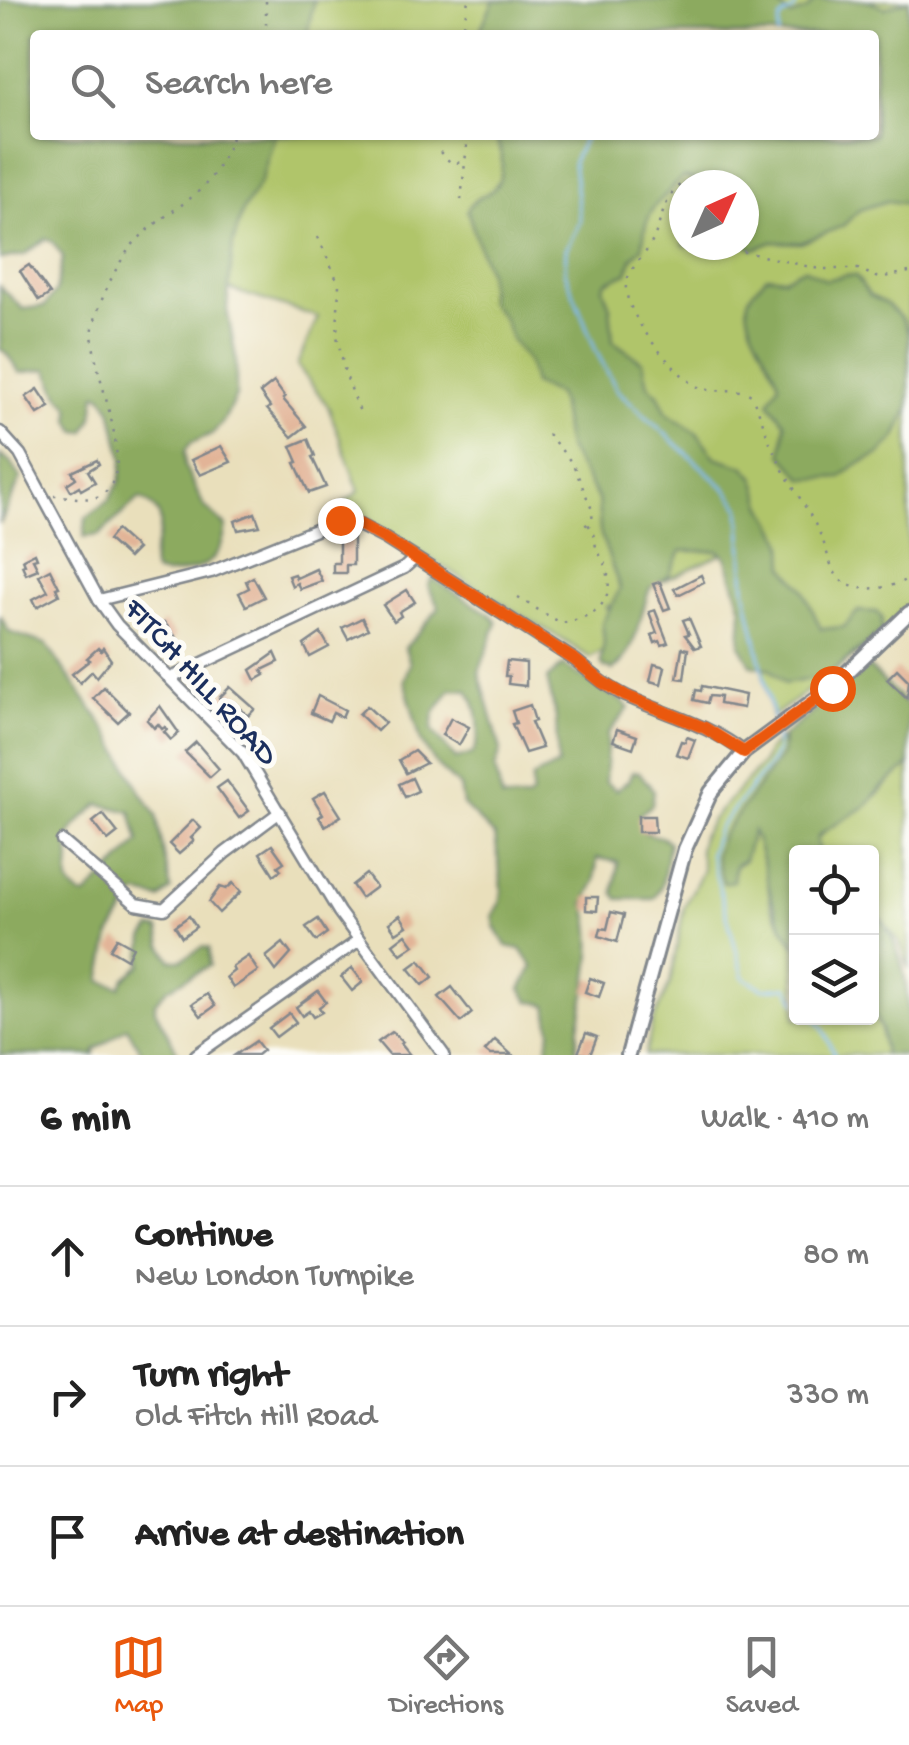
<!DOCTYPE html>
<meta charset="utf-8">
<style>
:root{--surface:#fff;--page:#f6f6f6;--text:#222;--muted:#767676;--line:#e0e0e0;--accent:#ea580c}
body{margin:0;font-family:"Gochi Hand",sans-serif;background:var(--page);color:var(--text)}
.controls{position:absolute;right:30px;bottom:30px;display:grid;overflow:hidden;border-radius:10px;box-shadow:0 2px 8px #0004}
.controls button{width:90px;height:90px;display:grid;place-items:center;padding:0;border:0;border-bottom:2px solid var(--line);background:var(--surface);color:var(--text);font:50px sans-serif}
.compass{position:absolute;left:669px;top:170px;width:90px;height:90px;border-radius:50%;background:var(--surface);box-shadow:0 2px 8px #0004;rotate:45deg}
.stop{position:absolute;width:30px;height:30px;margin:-22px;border:8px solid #ea580c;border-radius:50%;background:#fff}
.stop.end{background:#ea580c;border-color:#fff;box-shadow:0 2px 10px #0008}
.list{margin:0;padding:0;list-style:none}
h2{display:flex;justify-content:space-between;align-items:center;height:130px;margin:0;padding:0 40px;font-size:42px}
h2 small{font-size:32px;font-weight:400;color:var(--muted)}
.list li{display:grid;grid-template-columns:65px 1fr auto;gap:30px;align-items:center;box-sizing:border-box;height:140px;padding:0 40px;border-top:2px solid var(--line)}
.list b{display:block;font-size:38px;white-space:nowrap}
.list p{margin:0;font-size:32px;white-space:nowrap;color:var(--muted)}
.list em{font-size:32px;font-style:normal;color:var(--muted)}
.icon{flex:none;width:55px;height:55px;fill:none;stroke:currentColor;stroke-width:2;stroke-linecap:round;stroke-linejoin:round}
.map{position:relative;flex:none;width:909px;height:1055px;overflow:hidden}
.search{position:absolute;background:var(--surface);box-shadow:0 2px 8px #0004;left:30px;right:30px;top:30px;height:110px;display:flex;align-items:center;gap:25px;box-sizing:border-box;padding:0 35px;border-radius:10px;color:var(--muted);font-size:38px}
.sheet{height:550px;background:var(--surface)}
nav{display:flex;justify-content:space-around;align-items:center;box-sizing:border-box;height:140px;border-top:2px solid var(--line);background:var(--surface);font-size:28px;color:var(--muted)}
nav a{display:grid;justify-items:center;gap:5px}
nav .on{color:var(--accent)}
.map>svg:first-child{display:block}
.green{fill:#b0c56a;stroke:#667a64;stroke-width:2.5;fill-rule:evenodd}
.forest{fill:#8caa5e;stroke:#546c5e;stroke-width:2.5;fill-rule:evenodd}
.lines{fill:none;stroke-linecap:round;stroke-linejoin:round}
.stream{stroke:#81bdf4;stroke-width:2.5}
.building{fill:#e2b497}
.minor-casing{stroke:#82878c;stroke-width:15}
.major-casing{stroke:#82878c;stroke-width:18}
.path{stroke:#82878c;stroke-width:2.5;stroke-dasharray:2.5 8;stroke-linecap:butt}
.minor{stroke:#fff;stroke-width:10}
.major{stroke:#fff;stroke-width:12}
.route{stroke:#ea580c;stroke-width:12}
.labels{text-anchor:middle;stroke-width:10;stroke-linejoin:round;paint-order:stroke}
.street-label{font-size:32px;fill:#1b2f5e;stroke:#fdfcf7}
</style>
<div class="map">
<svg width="909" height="1055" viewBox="0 0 909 1055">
<rect width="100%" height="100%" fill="#fdfcf7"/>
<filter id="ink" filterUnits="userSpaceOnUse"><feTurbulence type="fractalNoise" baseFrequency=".01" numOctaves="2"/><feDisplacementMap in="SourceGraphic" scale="20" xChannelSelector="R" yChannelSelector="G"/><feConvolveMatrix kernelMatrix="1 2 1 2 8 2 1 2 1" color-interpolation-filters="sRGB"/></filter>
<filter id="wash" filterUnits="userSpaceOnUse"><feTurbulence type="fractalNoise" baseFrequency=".0048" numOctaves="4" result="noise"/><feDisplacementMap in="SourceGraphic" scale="40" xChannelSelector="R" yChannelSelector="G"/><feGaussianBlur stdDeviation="2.25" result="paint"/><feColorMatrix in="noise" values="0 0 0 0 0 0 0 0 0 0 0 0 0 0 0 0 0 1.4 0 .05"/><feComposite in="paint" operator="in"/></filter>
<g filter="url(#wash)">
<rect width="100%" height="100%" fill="#e9dfbb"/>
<g class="green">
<path d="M305 0H909V603L875 641 772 717 748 600 744 544 606 607 624 640 590 658C568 642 546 630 523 616 464 581 407 543 349 507L340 506 359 491 328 406 297 365 318 317 219 286 263 135H874V35H293ZM684 185H744V245H684Z"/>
<polygon points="781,738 782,754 738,815 735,866 742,862 753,830 765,861 771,907 796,947 796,1018 872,1018 872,1011 881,1029 884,1055 645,1055 653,1021 670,983 684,907 703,870 699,849 702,836 713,818 763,762 768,750"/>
<path d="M909 766V969L900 943 872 908V852H820L817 840C827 824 843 821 858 811 877 799 889 778 909 766Z"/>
</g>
<g class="forest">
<path d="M0 0H314L307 35H35V135H275L261 181 243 210 233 244 227 309 236 358V396L223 422 212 434 191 443 185 451V467L204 506 226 526C225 536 221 548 215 556 205 570 168 578 154 572 145 545 182 520 140 498L99 535 84 537 86 518 109 500 120 481 123 459 111 409 102 395 96 394 93 417 85 432 76 431 70 421V407L59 395 47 369 20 373 6 353 0 349V286L23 309 45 306 56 291 63 257 52 241 46 239 24 255 0 259Z"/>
<path d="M494 0H773L790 16 807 10 815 0H867L885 8 909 0V204L887 201 859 210 843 226 801 243 772 242 754 249 744 243V185H711L683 177 653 208 646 224 642 248 633 257 627 273 606 282 603 288 610 307 613 341 643 362 648 385 658 394 667 413 697 433 715 457 744 466 755 478 763 504 784 543 785 567 803 589 821 629 844 627 858 611 877 612 882 618 881 632 827 676 785 684 770 669 751 665 740 645 742 609 726 557 719 551H681L669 576 650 588C640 614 637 653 613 670L604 667 601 662 604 642 602 623 620 589 600 532 598 499 568 449C561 430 566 413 557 394L533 384 528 362 512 340 503 318 489 302 488 273 467 210C473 198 482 198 492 190 507 177 503 150 494 135H874V35H482L481 28Z"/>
<path d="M804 268 826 280 846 275 856 276 869 295 887 304 903 320 909 334V407L896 437 880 454 854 466 841 477 804 479 782 454 785 423 769 402 779 383C773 361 742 324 748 300 750 292 762 282 767 276L784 278Z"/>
<polygon points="0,455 11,463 21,478 0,524"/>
<path d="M432 578 491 615 497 623 479 672 501 750 495 768 502 799H528L532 794V778L558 765 556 718 547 679 563 665 622 701 629 708 608 734 605 782 616 790 628 781 632 772H639L654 791 652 805 640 814V830C649 837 663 834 669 843 664 863 667 882 654 899H618L614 893 618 862 597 858 595 882 585 903C603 953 578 1003 576 1055L546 1053 551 1032 547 1005 529 1001 521 989 533 967 521 949 506 946 495 927 493 915 500 904 502 889 495 836 463 805 460 787 437 766 421 741 404 680 410 663 405 648 439 608 428 586ZM451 689 467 690C479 703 483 740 472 754L456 759 432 730 434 714Z"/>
<path d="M0 615 9 632 46 644 111 736 141 792 156 814 171 890 160 899 139 894 134 896 110 936 101 981 120 987 124 979 141 965 144 938 152 928 159 929 162 945 171 960H181L203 947 209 948 210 965 167 989 155 1003V1010L179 1055H143L127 1027 95 1050V1055H0ZM99 804 131 812 139 842 87 895 81 896C64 883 69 880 70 860 70 858 68 846 68 843 70 826 88 815 99 804Z"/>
<path d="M869 667 909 707V766L880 789 866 806 820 834 817 840 820 852H796V947C765 906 771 876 753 831L744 860 735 866 733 881 723 883 715 855 722 835 782 754 783 736Z"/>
<path d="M872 908C909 947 909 1001 909 1055H884L881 1029 872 1011Z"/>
</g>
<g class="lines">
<g class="stream">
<path d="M778 35C781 18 776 19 794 10L798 0"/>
<polyline points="585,135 573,162 580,222 566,249 565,272 596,351 617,390 725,488 740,507 745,589 774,722"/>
<polyline points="776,735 777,751 771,762 718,829 710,854 744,978 764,989 788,987 796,1002"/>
<polyline points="814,1018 822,1027 835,1055"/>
</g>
</g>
<g id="blocks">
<g class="building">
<polygon points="29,265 50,294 39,301 20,271"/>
<polygon points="274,382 285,397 283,399 306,426 292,437 267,409 270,407 260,393"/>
<polygon points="38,389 50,407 38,414 26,397"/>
<polygon points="308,439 315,456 312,457 326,487 309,493 295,463 298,462 291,446"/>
<polygon points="221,446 231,462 200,475 191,460"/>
<polygon points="97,460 99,464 88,471 95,482 81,490 79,486 71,491 67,484 76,478 72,472"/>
<polygon points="255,513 260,526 238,530 235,521"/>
<polygon points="116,530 137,549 128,558 108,540"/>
<polygon points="339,533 353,533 353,565 346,565 346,573 333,573 333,563 339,563"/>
<polygon points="35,553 37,558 33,559 38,569 26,574 22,565 25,564 23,559"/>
<polygon points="50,569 59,587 56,588 59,595 37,607 33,599 48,591 39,575"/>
<polygon points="316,569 322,581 300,589 297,583 292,586 288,576 294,574 296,578"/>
<polygon points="701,575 704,582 678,595 674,589"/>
<polygon points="253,577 264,597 246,606 239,593 249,588 246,581"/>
<polygon points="660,582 670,608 664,610 653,584"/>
<polygon points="407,590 415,602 399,612 401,616 394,621 383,605"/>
<polygon points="655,610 668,643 662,645 660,641 655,643 652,635 657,633 649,612"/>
<polygon points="362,618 368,629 348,639 342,628"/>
<polygon points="689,618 701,646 695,648 685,635 689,634 683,620"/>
<polygon points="164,622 176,637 167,645 155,631"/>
<polygon points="321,633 329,647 310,657 304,645"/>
<polygon points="98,648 101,651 103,648 111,660 97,677 92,671 80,683 72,674 90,660 87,658"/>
<polygon points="682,648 688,649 684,679 677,678"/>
<polygon points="275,653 279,662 262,670 265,675 256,680 251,670"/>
<polygon points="507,661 526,663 526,686 508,684 509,676 505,676"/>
<polygon points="654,664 665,667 661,684 650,681"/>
<polygon points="897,669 909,681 907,698 887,679"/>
<polygon points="702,686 745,695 743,708 719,704 720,697 709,696 707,703 694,700 696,690 701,691"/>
<polygon points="104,687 129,712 118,722 93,698"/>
<polygon points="230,687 255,709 248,716 235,703 232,706 228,702 225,705 219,698"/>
<polygon points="318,696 345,710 342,717 333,713 329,721 311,713"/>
<polygon points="530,705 535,721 531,722 542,748 525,753 512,724 516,723 512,711"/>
<polygon points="160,706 179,733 171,740 164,732 167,730 165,727 162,729 158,724 154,728 147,720"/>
<polygon points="367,706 385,723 377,731 359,714"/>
<polygon points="451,718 469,727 459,745 442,735"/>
<polygon points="617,729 637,736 633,748 613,741"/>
<polygon points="687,737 695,740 688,758 676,754 681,741 685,742"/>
<polygon points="196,742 219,769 210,777 185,752"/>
<polygon points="414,751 426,763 406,773 399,760"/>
<polygon points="412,778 418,791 405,797 399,784"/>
<polygon points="227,781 249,811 239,818 217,788"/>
<polygon points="325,791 341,816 325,826 319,817 323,814 313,798"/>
<polygon points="103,814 118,833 108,841 93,822"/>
<polygon points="638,816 654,816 655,832 638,832"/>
<polygon points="193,820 201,828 191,838 194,841 179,854 169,844"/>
<polygon points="272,845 284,862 278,866 281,870 274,875 260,853"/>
<polygon points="366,874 376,887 361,898 352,885"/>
<polygon points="233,883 241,892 219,913 209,902 220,887 226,889"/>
<polygon points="586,897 598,897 597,911 586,910"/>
<polygon points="611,912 624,915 617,942 599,936 601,928 607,929"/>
<polygon points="400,915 407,926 396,933 389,923"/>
<polygon points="189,916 196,927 182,937 175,926"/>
<polygon points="318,919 327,933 316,941 306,927"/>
<polygon points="406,934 414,945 401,954 393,944"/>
<polygon points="117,938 133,947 127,959 110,949"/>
<polygon points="283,943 291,954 276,971 266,957"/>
<polygon points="248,956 258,971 233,988 226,977 234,971 232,967"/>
<polygon points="420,960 433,977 423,985 409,968"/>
<polygon points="352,968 363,982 352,991 341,977"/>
<polygon points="590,978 604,983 599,997 585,992"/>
<polygon points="452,987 472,1013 461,1022 439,997"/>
<polygon points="318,991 326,1002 319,1007 322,1012 313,1017 309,1011 302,1016 296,1007"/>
<polygon points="207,994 215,1006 201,1016 192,1004"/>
<polygon points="289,1013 296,1022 276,1037 269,1028"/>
<polygon points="392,1032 403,1042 401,1044 410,1055 389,1055 378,1042"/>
<polygon points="586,1033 597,1037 590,1055 578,1053"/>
<polygon points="495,1040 512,1055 490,1055 485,1051"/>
<polygon points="256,1041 263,1050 257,1055 235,1055"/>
</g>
</g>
</g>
<g filter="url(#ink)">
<use href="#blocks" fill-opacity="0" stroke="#82878c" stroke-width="2.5"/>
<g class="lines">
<g class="minor-casing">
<g id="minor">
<polyline points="0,432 20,454 99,600 117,625 243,753 339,912 444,1055"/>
<path d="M99 600 211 572 340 520 359 525 384 538 575 660C592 674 608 688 628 697 668 715 710 725 744 752"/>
<polyline points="171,678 404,568 415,558"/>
<polyline points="62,841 136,904 164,909 225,853 280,812"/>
<polyline points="196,1055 358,941"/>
</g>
</g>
<g class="major-casing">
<polyline id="major" points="628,1055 685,849 711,792 744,752 832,687 909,613"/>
</g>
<g class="path">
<polyline points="266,35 266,0"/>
<polyline points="462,35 468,0"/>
<polyline points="440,152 450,162 464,163"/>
<path d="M690 185H680C664 198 661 222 653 240 646 255 632 265 627 280 617 307 675 375 698 387 716 395 735 385 751 395 762 416 767 439 778 460 790 485 808 508 820 534 828 550 829 571 843 582 858 593 896 589 909 577"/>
<polyline points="461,200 468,135"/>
<polyline points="318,237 339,284 337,336 345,373 360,412"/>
<polyline points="735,245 741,251 819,269 858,269 879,278 909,272"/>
<polyline points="548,434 573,464 593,512 592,519 584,527"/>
<path d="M54 496C68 495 86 502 99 496 145 474 86 364 93 328 98 303 119 257 137 240 183 196 207 203 233 135"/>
<path d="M518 598 561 623C593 618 615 604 607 570 605 561 599 555 596 547 594 537 594 533 588 524"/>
</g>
<use href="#minor" class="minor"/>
<use href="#major" class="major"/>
</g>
</g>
<g class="lines" filter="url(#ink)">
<polyline class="route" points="340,520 359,524 384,538 575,660 602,682 626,696 705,728 744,752 832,688"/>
</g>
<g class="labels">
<g class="street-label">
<text transform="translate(203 680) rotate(48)" y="11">FITCH HILL ROAD</text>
</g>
</g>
</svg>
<div class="controls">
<button><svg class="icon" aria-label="locate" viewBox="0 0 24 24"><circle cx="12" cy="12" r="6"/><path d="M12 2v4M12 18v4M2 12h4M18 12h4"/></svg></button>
<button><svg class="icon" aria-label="layers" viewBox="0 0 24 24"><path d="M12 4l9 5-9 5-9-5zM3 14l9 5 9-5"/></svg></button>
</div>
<svg class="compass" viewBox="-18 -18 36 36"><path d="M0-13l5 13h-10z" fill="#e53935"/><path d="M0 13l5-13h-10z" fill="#767676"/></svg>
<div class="stop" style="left:832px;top:688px"></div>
<div class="stop end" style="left:340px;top:520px"></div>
<div class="search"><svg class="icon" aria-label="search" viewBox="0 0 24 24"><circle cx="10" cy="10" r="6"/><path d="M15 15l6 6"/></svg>Search here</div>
</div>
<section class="sheet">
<h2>6 min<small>Walk · 410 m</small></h2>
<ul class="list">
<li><svg class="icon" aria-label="ahead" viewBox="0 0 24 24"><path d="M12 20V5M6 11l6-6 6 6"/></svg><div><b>Continue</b><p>New London Turnpike</p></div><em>80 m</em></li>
<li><svg class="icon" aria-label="right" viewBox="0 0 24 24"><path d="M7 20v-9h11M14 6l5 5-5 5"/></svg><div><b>Turn right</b><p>Old Fitch Hill Road</p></div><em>330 m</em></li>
<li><svg class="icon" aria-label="arrive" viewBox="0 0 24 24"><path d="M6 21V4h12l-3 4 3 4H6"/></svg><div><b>Arrive at destination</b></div></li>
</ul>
</section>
<nav>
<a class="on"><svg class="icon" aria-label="map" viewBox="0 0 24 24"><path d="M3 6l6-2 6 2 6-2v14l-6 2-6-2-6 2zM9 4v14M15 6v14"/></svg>Map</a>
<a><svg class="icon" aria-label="directions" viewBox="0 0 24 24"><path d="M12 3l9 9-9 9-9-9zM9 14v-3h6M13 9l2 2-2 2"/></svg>Directions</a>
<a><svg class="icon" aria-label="saved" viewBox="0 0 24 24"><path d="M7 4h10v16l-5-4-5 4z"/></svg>Saved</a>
</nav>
